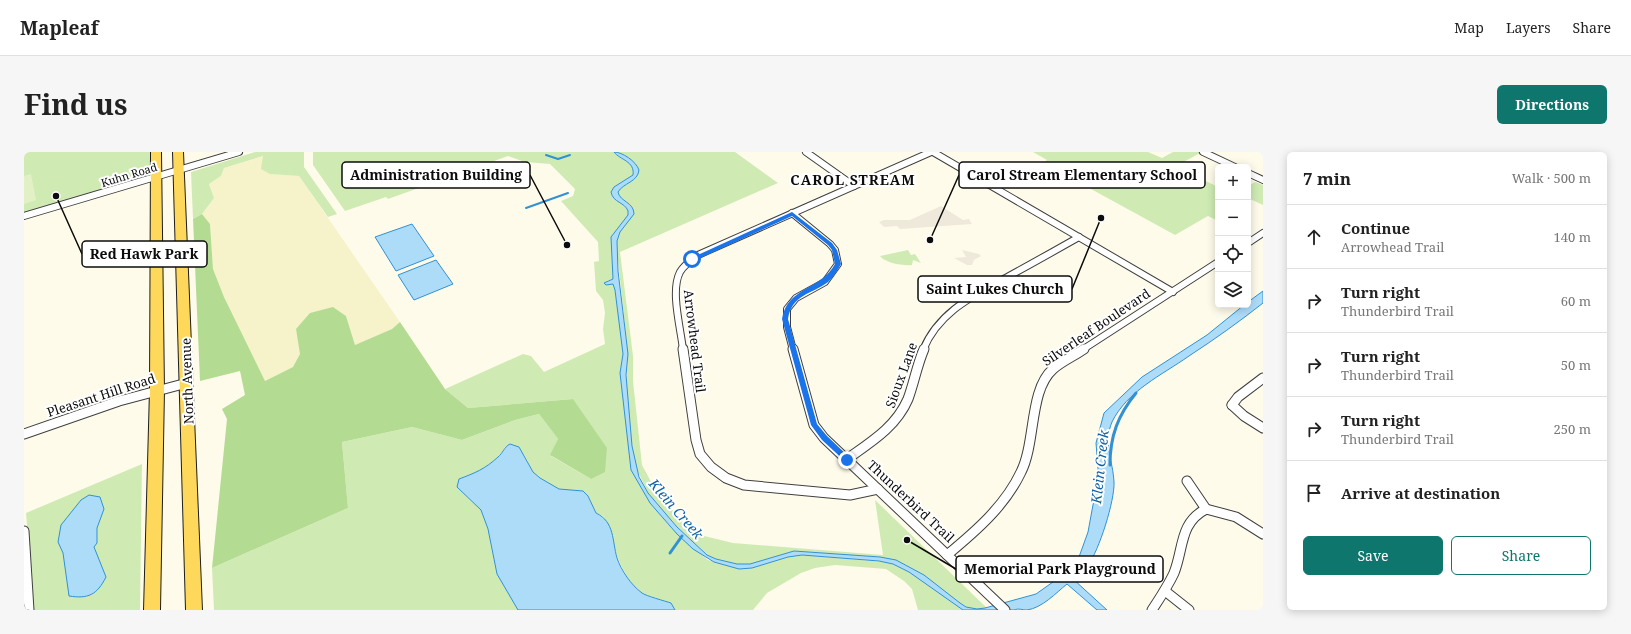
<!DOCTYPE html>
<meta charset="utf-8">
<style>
:root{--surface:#fff;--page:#f6f6f6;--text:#222;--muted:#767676;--line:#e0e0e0;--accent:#0f766e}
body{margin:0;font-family:"Noto Serif",serif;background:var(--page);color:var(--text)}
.controls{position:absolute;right:12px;top:12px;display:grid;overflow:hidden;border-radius:6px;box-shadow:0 2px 10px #0003}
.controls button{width:36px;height:36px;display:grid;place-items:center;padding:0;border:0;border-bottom:1px solid var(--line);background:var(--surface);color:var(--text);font:20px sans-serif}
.stop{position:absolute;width:12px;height:12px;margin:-9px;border:3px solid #1a73e8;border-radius:50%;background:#fff}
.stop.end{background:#1a73e8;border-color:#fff;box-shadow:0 1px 4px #0008}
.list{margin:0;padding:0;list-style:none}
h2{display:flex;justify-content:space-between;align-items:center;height:52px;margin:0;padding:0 16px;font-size:17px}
h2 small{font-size:13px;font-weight:400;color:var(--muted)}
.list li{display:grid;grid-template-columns:26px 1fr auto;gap:12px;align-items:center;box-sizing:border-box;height:64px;padding:0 16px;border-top:1px solid var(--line)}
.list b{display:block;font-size:15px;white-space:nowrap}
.list p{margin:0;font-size:13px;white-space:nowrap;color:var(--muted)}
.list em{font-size:13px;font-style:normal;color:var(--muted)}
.actions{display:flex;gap:8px;padding:12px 16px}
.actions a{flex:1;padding:9px 0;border:1px solid var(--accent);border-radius:6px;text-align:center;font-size:14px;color:var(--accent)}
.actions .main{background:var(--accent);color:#fff}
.icon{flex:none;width:22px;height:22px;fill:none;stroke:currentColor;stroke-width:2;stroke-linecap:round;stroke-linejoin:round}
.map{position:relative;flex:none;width:1239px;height:458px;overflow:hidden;border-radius:6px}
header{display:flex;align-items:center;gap:24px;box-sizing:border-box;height:56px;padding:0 20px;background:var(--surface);border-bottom:1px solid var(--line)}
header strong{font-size:19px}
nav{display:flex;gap:22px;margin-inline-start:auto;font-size:14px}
.intro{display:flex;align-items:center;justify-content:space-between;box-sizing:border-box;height:96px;padding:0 24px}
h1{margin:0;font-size:28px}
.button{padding:10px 18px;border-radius:6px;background:var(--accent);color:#fff;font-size:14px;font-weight:700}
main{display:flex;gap:24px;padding:0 24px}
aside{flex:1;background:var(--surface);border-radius:6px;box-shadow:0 2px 10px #0003}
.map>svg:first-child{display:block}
.farmland{fill:#f6f2ca}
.green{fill:#cfebb3;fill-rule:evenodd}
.forest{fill:#b3dc92}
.pitch{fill:#e2f1c5}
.plaza{fill:#eee9da}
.water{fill:#addcf9;stroke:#3191d3}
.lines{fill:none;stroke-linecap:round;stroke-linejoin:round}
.stream-far1{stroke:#3191d3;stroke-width:2}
.stream{stroke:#3191d3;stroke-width:3}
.street-far1-casing{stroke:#3f3f3f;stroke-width:8}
.street-casing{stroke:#3f3f3f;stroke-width:11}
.primary-casing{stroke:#1d1d1d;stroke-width:2}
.street-far1{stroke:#fff;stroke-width:6}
.street{stroke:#fff;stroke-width:9}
.primary{fill:#fed85b;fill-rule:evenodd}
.route{fill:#1a73e8}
.labels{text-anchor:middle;stroke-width:4;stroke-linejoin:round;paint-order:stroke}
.far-street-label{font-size:11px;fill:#0c0c0c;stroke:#fff}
.street-label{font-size:13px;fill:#0c0c0c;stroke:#fff}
.far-district-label{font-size:14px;font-weight:bold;letter-spacing:1px;fill:#0c0c0c;stroke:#fff}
.water-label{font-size:14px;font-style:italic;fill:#1162a2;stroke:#fff}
.leader{fill:none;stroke:#0c0c0c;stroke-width:1.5}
.callout-dot{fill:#0c0c0c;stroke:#fff;stroke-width:1.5}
.callout{fill:#fff;stroke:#0c0c0c;stroke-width:1.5}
.callout-label{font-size:14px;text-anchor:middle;font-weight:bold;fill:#0c0c0c}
</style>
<header>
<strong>Mapleaf</strong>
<nav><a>Map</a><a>Layers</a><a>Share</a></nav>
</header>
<div class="intro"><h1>Find us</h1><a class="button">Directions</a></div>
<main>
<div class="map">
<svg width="1239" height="458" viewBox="0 0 1239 458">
<rect width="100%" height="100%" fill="#fffbeb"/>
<polygon class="farmland" points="240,4 246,22 275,24 376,170 368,177 331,193 322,164 309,155 272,177 277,202 269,215 241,229 200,145 189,117 186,72 178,62 190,46 185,32 197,24 200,16"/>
<g class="green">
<polygon points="0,0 129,0 129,25 0,64"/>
<polygon points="231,0 280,0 280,15 313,62 304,65 275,24 246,22 237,17 239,4 200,16 197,24 185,32 190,46 178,62 169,67 167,20"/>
<path d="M289 0H711L754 31 596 100 609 204V229L618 313 632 339 668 381 709 391 859 403 851 348 965 458H894L888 437 880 429 862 417 811 413 791 416 777 421 743 441 729 458H651L647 451C641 449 621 443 618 441 595 424 589 389 579 364L572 361 564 344 559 339 535 337 516 326 509 320 500 303 481 295C474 308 457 321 442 324L433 335 457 358 464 377 473 422 494 458H190L188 416 324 356 318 290 388 275 438 288 491 268 515 262 534 287 527 304 567 327 549 247 444 256 421 237 499 202 507 204 520 220 581 192 579 177 581 161 579 148 572 139 570 110 575 109 574 90 537 49 549 44 551 37 526 12 501 10 484 4 364 47 362 45 321 59 289 13ZM588 98 593 99 604 202 602 232 608 294 611 314 624 341 653 375 683 403 692 407 713 412H726L770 399 856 405 860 410 778 403 764 405 728 416 715 417 684 408 653 382 626 351 607 318 596 221 599 202 591 138 589 132H584L583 129 589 127Z"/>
<polygon points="1009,0 1124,0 1138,6 1149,0 1178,0 1152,14 1194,35 1194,69 1184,64 1151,83 1067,37 1012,16 1023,8"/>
<polygon points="1231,30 1239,33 1239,53 1224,46 1224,34"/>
<path d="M884 98 887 103 891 102 897 111 889 108 888 113C879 114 861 111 856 104Z"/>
<polygon points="118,312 116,458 10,458 2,361"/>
</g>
<polygon class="forest" points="178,62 186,72 189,117 200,145 241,229 269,215 276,202 272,177 286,161 309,155 322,164 331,193 368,177 376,170 421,237 444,256 549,247 583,296 581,320 567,327 526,303 534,287 515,262 491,268 438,288 388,275 318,290 324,356 188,416 203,267 198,257 221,243 216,219 176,229 169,67"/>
<polygon class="pitch" points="7,22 12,48 0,52 0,24"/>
<g class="plaza">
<polygon points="917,54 939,68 945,67 948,72 876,77 873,74 860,75 855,70 860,68 886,68"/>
<polygon points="938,98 955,102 957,104 950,108 948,113 943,113 930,106 942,105"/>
</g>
<g class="water">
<path d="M590 0C598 0 612 9 615 18 614 30 599 31 594 40 596 50 610 50 610 62L596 80 593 89 594 119 604 202 602 223 608 294 615 325 624 341 653 375 683 403 692 407 713 412H726L770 399 856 405 872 408 900 423 936 451 942 455 953 457 961 456 1012 442 1036 425 1055 405 1064 380 1071 342 1075 330 1072 291 1080 261 1118 225 1183 183 1220 153H1224V150L1239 139V151C1215 170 1191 187 1165 204 1138 223 1103 239 1088 270 1079 291 1089 309 1090 330 1091 348 1075 399 1064 413 1060 418 1054 423 1049 427L1083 458H1073L1043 432C1032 441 1018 456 1003 458 998 458 995 456 990 458H939L885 420 869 412 855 409 778 403 764 405 728 416 715 417 690 410 669 397 653 382 626 351 607 318 596 221 599 202 591 138 589 132 582 133 580 131 589 127 587 85 604 63V59C601 50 589 51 587 40L590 35 609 23C611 9 596 8 590 0Z"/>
<polygon points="388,72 410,104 372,119 351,85"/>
<polygon points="412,108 429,132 390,148 374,123"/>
<path d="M486 292 495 295 509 320 516 326 535 337 559 339 564 344 572 361C591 370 588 389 593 406 597 418 607 433 618 441 622 444 641 449 647 451L651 458H494L473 422 464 377 457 358 433 335 435 327C451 321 461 317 474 305 479 301 480 295 486 292Z"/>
<path d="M65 343 76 345 80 357 73 376V391L70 395 82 425C73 443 64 447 45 444L39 401 34 390 37 373 57 348Z"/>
</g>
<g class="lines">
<g class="stream-far1">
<polyline points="522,3 534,7 546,3"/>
<polyline points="502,56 544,41"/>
</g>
<g class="stream">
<path d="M1086 313C1086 284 1094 263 1112 241"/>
<polyline points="646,401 658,384"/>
</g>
<g class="street-far1-casing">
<g id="street-far1">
<polyline points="782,0 830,34"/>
<polyline points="909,0 1149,140"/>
<polyline points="1179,0 1211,15"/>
<polyline points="1224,21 1239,28"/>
<polyline points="768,61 806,92 811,98 814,112 801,130 772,146 763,157 763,175 769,198"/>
<polyline points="0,64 215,0"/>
<polyline points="1224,91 1239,81"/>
<path d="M659 198C657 177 646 139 656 120 660 113 667 108 674 103L907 0"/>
<path d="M899 198C915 159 951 143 985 124 1009 111 1032 98 1055 85"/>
<polyline points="1058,198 1194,110"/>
</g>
</g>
<g class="street-casing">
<g id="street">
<polyline points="659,197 672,288 676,302 687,315 702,326 720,333 826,343 854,337"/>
<polyline points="769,197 790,273 800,286 981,458"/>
<polyline points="1208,253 1214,245 1239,226"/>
<polyline points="1208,253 1220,264 1239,276"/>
<polyline points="0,282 95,249 163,231"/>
<path d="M823 307C847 290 872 275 884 247 890 231 893 213 900 197"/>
<polyline points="1163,329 1182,357"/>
<polyline points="1182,357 1212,365 1239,382"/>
<polyline points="0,379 5,458"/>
<path d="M923 403C952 379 981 354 997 320 1012 290 1005 238 1029 217 1038 209 1050 204 1060 197"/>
<polyline points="1141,439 1165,458"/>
<path d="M1128 458C1136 446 1144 434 1150 421 1160 396 1155 371 1182 357"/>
</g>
</g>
<g class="primary-casing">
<g id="primary">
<polygon points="127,0 137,0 140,238 136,458 120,458 126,238"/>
<polygon points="149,0 159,0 178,458 162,458"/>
</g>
</g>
<use href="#street-far1" class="street-far1"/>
<use href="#street" class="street"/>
<use href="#primary" class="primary"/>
</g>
<path class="route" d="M768 60 808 91 813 98 817 112C813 119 810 125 804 130 787 143 768 142 764 167L793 272 803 284 825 305V310L823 311 798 288 787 273 758 167C763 135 797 138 811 112L808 98 804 93 768 64 670 109 665 107Z"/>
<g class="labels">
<g class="far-street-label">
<text transform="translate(105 23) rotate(-17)" y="4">Kuhn Road</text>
</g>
<g class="street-label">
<text transform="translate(1072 175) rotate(-34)" y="5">Silverleaf Boulevard</text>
<text transform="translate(671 189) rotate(83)" y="5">Arrowhead Trail</text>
<text transform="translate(877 223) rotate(-70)" y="5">Sioux Lane</text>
<text transform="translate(163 229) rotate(-92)" y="5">North Avenue</text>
<text transform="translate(77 243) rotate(-18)" y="5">Pleasant Hill Road</text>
<text transform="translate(887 349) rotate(43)" y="5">Thunderbird Trail</text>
</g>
<g class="far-district-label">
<text x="829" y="33">CAROL STREAM</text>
</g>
<g class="water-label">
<text transform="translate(1076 315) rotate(-84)" y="5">Klein Creek</text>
<text transform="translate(652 357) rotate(49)" y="5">Klein Creek</text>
</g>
</g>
<path class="leader" d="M543 93L506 23M906 88L935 23M32 44L58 102M1077 66L1048 137M883 388L932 417"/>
<g class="callout-dot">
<circle cx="543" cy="93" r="4"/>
<circle cx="906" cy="88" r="4"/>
<circle cx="32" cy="44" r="4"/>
<circle cx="1077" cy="66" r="4"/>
<circle cx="883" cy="388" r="4"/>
</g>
<g class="callout">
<rect x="318" y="10" width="188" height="26" rx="4"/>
<rect x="935" y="10" width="246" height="26" rx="4"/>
<rect x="58" y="89" width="125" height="26" rx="4"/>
<rect x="894" y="124" width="154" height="26" rx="4"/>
<rect x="932" y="404" width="207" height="26" rx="4"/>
</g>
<g class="callout-label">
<text x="412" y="28">Administration Building</text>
<text x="1058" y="28">Carol Stream Elementary School</text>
<text x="120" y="107">Red Hawk Park</text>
<text x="971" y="142">Saint Lukes Church</text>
<text x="1036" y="422">Memorial Park Playground</text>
</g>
</svg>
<div class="controls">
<button>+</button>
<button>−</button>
<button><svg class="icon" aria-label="locate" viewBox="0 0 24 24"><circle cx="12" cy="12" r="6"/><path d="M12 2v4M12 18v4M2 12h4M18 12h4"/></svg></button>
<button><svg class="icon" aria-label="layers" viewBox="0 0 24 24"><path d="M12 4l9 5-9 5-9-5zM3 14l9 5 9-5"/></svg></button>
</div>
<div class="stop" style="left:668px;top:107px"></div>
<div class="stop end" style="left:823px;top:308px"></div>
</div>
<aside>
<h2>7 min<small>Walk · 500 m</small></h2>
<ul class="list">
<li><svg class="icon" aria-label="ahead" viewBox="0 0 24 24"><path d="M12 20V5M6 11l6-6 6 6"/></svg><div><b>Continue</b><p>Arrowhead Trail</p></div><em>140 m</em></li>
<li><svg class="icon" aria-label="right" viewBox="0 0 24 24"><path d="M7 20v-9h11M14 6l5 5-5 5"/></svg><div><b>Turn right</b><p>Thunderbird Trail</p></div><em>60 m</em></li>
<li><svg class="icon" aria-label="right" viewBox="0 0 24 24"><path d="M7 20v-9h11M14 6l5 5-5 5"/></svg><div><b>Turn right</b><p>Thunderbird Trail</p></div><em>50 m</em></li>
<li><svg class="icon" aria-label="right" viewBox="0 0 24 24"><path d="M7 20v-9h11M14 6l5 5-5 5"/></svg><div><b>Turn right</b><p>Thunderbird Trail</p></div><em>250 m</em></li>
<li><svg class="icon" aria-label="arrive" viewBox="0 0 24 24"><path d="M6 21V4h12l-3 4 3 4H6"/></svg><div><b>Arrive at destination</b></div></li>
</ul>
<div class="actions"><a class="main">Save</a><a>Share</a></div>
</aside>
</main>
